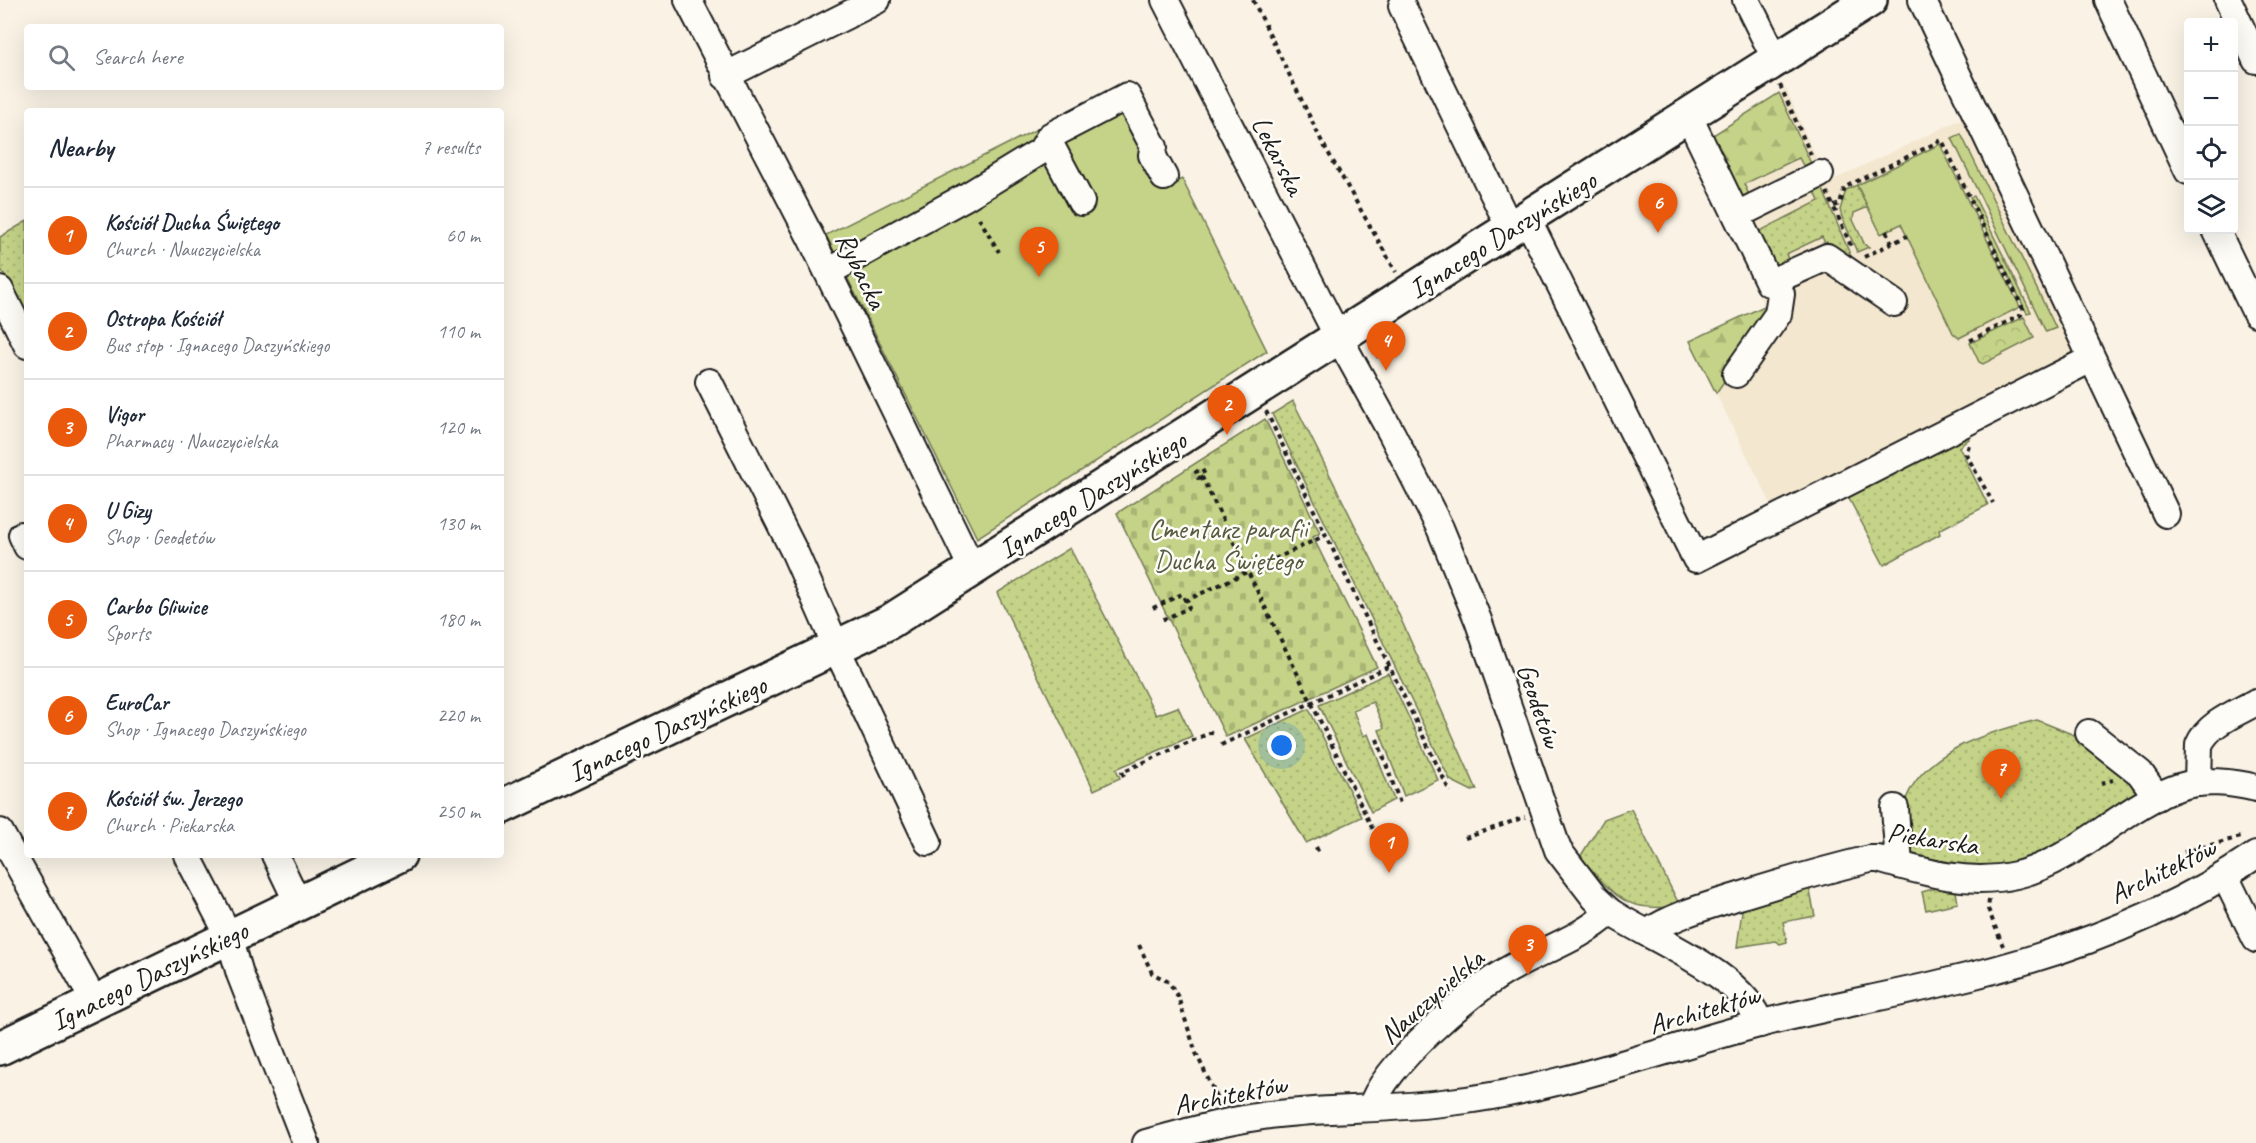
<!DOCTYPE html>
<meta charset="utf-8">
<style>
:root{--surface:#fff;--page:#f6f6f7;--text:#1f2937;--muted:#747a83;--line:#e0e1e3;--accent:#ea580c}
body{margin:0;font-family:Caveat,sans-serif;background:var(--page);color:var(--text)}
.controls{position:absolute;right:18px;top:18px;display:grid;overflow:hidden;border-radius:6px;box-shadow:0 6px 24px #0002}
.controls button{width:54px;height:54px;display:grid;place-items:center;padding:0;border:0;border-bottom:2px solid var(--line);background:var(--surface);color:var(--text);font:30px sans-serif}
.you{position:absolute;left:1282px;top:746px;width:21px;height:21px;margin:-15px;border:4px solid #fff;border-radius:50%;background:#1a73e8;box-shadow:0 0 0 9px #1a73e833}
.badge{display:grid;place-items:center;width:39px;height:39px;border-radius:50%;background:var(--accent);color:#fff;font-size:20px;font-weight:700}
.pin{position:absolute;translate:-50% -50px;filter:drop-shadow(0 2px 3px #0008)}
.pin::after{content:'';position:absolute;top:32px;width:21px;height:18px;background:inherit;clip-path:polygon(0 0,100% 0,50% 100%)}
.list{margin:0;padding:0;list-style:none}
h2{display:flex;justify-content:space-between;align-items:center;height:78px;margin:0;padding:0 24px;font-size:26px}
h2 small{font-size:20px;font-weight:400;color:var(--muted)}
.list li{display:grid;grid-template-columns:39px 1fr auto;gap:18px;align-items:center;box-sizing:border-box;height:96px;padding:0 24px;border-top:2px solid var(--line)}
.list b{display:block;font-size:22px;white-space:nowrap}
.list p{margin:0;font-size:20px;white-space:nowrap;color:var(--muted)}
.list em{font-size:20px;font-style:normal;color:var(--muted)}
.icon{flex:none;width:33px;height:33px;fill:none;stroke:currentColor;stroke-width:2;stroke-linecap:round;stroke-linejoin:round}
.map{position:relative;flex:none;width:2256px;height:1143px;overflow:hidden}
.search{position:absolute;background:var(--surface);box-shadow:0 6px 24px #0002;left:24px;top:24px;width:480px;height:66px;display:flex;align-items:center;gap:15px;box-sizing:border-box;padding:0 21px;border-radius:6px;color:var(--muted);font-size:22px}
.panel{position:absolute;background:var(--surface);box-shadow:0 6px 24px #0002;left:24px;top:108px;width:480px;height:750px;border-radius:6px}
.map>svg:first-child{display:block}
.built{fill:#f4e7cf}
.grass{fill:url(#grass-dots);stroke:#707852;stroke-width:1.5}
.forest{fill:url(#forest-firs);stroke:#707852;stroke-width:1.5}
.cemetery{fill:url(#cemetery-stones);stroke:#707852;stroke-width:1.5}
.park{fill:url(#park-crowns);stroke:#707852;stroke-width:1.5}
.pitch{fill:#c4d387;stroke:#707852;stroke-width:1.5}
.lines{fill:none;stroke-linecap:round;stroke-linejoin:round}
.minor-casing{stroke:#1c1c1c;stroke-width:30}
.major-casing{stroke:#1c1c1c;stroke-width:38}
.path{stroke:#1c1c1c;stroke-width:4;stroke-dasharray:4.5 4.5;stroke-linecap:butt}
.minor{stroke:#fdfcf7;stroke-width:26}
.major{stroke:#fdfcf7;stroke-width:33}
.labels{text-anchor:middle;stroke-width:5;stroke-linejoin:round;paint-order:stroke}
.street-label{font-size:28px;fill:#1c1c1c;stroke:#fdfcf7}
.park-label{font-size:28px;fill:#575c41;stroke:#fdfcf7}
</style>
<div class="map">
<svg width="2256" height="1143" viewBox="0 0 2256 1143">
<defs>
<pattern id="grass-dots" width="8" height="8" patternUnits="userSpaceOnUse" patternTransform="scale(1.5)"><rect width="8" height="8" fill="#c4d387"/><path d="M2 2h.1M6 6h.1" fill="none" stroke="#a8b574" stroke-width="1.8" stroke-linecap="round"/></pattern>
<pattern id="forest-firs" width="22" height="20" patternUnits="userSpaceOnUse" patternTransform="scale(1.5)"><rect width="22" height="20" fill="#c4d387"/><path d="M5 1l3.5 6h-7zM16 11l3.5 6h-7z" fill="#a8b574"/></pattern>
<pattern id="cemetery-stones" width="16" height="16" patternUnits="userSpaceOnUse" patternTransform="scale(1.5)"><rect width="16" height="16" fill="#c4d387"/><path d="M2 7V4a2 2 0 0 1 4 0v3zM10 15v-3a2 2 0 0 1 4 0v3z" fill="#a8b574"/></pattern>
<pattern id="park-crowns" width="20" height="18" patternUnits="userSpaceOnUse" patternTransform="scale(1.5)"><rect width="20" height="18" fill="#c4d387"/><path d="M2 6a3 3 0 1 1 6 0M12 15a3 3 0 1 1 6 0" fill="none" stroke="#a8b574"/></pattern>
</defs>
<rect width="100%" height="100%" fill="#f9f2e5"/>
<filter id="ink" filterUnits="userSpaceOnUse"><feTurbulence type="fractalNoise" baseFrequency=".0167" numOctaves="2"/><feDisplacementMap in="SourceGraphic" scale="12" xChannelSelector="R" yChannelSelector="G"/><feConvolveMatrix kernelMatrix="1 2 1 2 8 2 1 2 1" color-interpolation-filters="sRGB"/></filter>
<g filter="url(#ink)">
<polygon class="built" points="1786,89 1827,183 1968,116 2076,348 2068,360 1774,510 1690,341 1764,306 1691,148"/>
<g class="grass">
<polygon points="1821,185 1852,259 1849,262 1828,249 1822,237 1786,254 1791,266 1772,268 1758,232 1819,201 1813,187"/>
<polygon points="1857,185 1868,207 1854,213 1853,220 1865,245 1869,247 1857,252 1842,217 1840,210 1846,190"/>
<polygon points="27,221 27,319 0,267 0,237"/>
<polygon points="1293,401 1395,606 1477,790 1472,791 1450,780 1272,414"/>
<polygon points="1966,434 1969,439 1959,447 1988,505 1939,530 1940,534 1884,565 1845,491"/>
<polygon points="1070,548 1156,715 1178,707 1192,736 1116,769 1120,778 1094,790 997,593"/>
<polygon points="1388,673 1438,780 1404,796 1379,730 1384,728 1373,702 1353,710 1363,736 1368,734 1394,800 1371,812 1319,705"/>
<polygon points="1309,709 1362,817 1306,843 1245,739"/>
<path d="M2037 720 2084 739 2133 776 2140 795 2025 865 1954 873 1904 856C1904 840 1900 819 1904 805 1920 751 1989 732 2037 720Z"/>
<path d="M1631 809 1680 906C1622 913 1616 896 1580 857L1604 819Z"/>
<polygon points="1808,882 1815,916 1783,922 1787,942 1780,944 1775,941 1737,947 1743,904"/>
<polygon points="1946,885 1972,888 1956,892 1958,903 1926,910 1922,892"/>
</g>
<g class="forest">
<polygon points="1779,93 1813,168 1806,171 1799,158 1792,161 1744,184 1751,199 1740,202 1710,137"/>
<polygon points="1764,306 1768,318 1716,393 1690,341"/>
</g>
<polygon class="cemetery" points="1265,419 1320,533 1313,537 1377,667 1226,737 1117,513"/>
<polygon class="park" points="2024,317 2034,338 1983,364 1979,362 1970,343"/>
<g class="pitch">
<polygon points="1129,83 1178,181 1182,179 1267,351 977,538 826,235"/>
<polygon points="1961,134 2056,328 2046,332 1952,138"/>
<polygon points="1940,144 2020,307 1959,338 1953,333 1901,224 1881,234 1857,185"/>
<polygon points="1974,196 2031,312 2027,313 1970,197"/>
</g>
<g class="lines">
<g class="minor-casing">
<g id="minor">
<polyline points="688,0 811,238 973,570"/>
<path d="M1165 0 1334 329 1392 434 1440 528 1478 620 1558 850 1595 898 1610 912C1653 940 1744 974 1760 1024"/>
<polyline points="1746,0 1776,60"/>
<polyline points="1922,0 2166,514"/>
<polyline points="2108,0 2188,171"/>
<polyline points="2228,0 2256,60"/>
<polyline points="1402,6 1510,228"/>
<polyline points="725,76 877,0"/>
<polyline points="1688,115 1769,283 1827,257 1894,303"/>
<polyline points="1048,140 1081,202"/>
<polyline points="1737,215 1820,174"/>
<polyline points="1527,218 1696,559 2091,359"/>
<polyline points="2216,230 2256,313"/>
<polyline points="828,272 967,196 1041,151 1050,136 1127,96 1154,147 1152,155 1164,177"/>
<polyline points="0,290 27,345"/>
<polyline points="1736,374 1778,314 1781,294 1775,280"/>
<polyline points="709,382 795,553 843,662 928,842"/>
<polyline points="22,535 27,546"/>
<polyline points="2089,733 2140,773 2157,797"/>
<path d="M2198 783 2199 745C2208 723 2237 713 2256 702"/>
<polyline points="1895,808 1899,865"/>
<polyline points="0,832 94,1001"/>
<polyline points="187,855 229,936 240,974 306,1143"/>
<polyline points="275,855 298,903"/>
<polyline points="2225,876 2256,939"/>
<path d="M1647 933C1674 915 1705 907 1736 897 1780 883 1824 870 1870 859H1878C1923 872 1968 886 2016 875 2078 860 2121 807 2179 787 2202 779 2233 782 2256 788"/>
<path d="M1372 1106C1383 1067 1470 992 1506 971 1540 951 1581 939 1610 912"/>
<path d="M1146 1143C1193 1130 1240 1117 1288 1113 1342 1108 1397 1109 1450 1102 1556 1090 1657 1051 1759 1024 1821 1008 1884 997 1946 982 2054 957 2164 918 2256 855"/>
</g>
</g>
<g class="major-casing">
<g id="major">
<polyline points="501,807 889,622 1870,0"/>
<polyline points="0,1048 399,855"/>
</g>
</g>
<g class="path">
<polyline points="1253,0 1321,140 1396,272"/>
<polyline points="1780,85 1811,155"/>
<polyline points="1827,192 1851,246"/>
<polyline points="1834,206 1840,204 1845,187 1942,140 2023,309 2021,315 1969,341"/>
<polyline points="979,218 999,252"/>
<polyline points="1886,231 1892,243"/>
<polyline points="1864,257 1907,236"/>
<polyline points="1374,345 1380,361"/>
<polyline points="1266,411 1450,792"/>
<polyline points="1969,445 1966,454 1993,503"/>
<polyline points="1202,477 1198,478 1196,472 1202,469 1205,475 1202,477 1377,838"/>
<polyline points="1185,601 1326,535"/>
<polyline points="1153,608 1182,594 1189,608 1159,621"/>
<polyline points="1377,739 1401,806"/>
<polyline points="1221,745 1390,666"/>
<polyline points="1124,776 1122,772 1214,731"/>
<polyline points="2101,783 2113,780"/>
<polyline points="1465,838 1525,817"/>
<polyline points="1316,847 1320,855"/>
<polyline points="2184,852 2241,837"/>
<polyline points="1989,900 1988,909 2003,946"/>
<polyline points="1139,945 1152,973 1169,982 1178,997 1196,1053 1220,1104"/>
</g>
<use href="#minor" class="minor"/>
<use href="#major" class="major"/>
</g>
</g>
<g class="labels">
<g class="street-label">
<text transform="translate(1279 155) rotate(63)" y="10">Lekarska</text>
<text transform="translate(1502 234) rotate(-32)" y="10">Ignacego Daszyńskiego</text>
<text transform="translate(862 270) rotate(64)" y="10">Rybacka</text>
<text transform="translate(1092 494) rotate(-32)" y="10">Ignacego Daszyńskiego</text>
<text transform="translate(1540 705) rotate(71)" y="10">Geodetów</text>
<text transform="translate(667 728) rotate(-25)" y="10">Ignacego Daszyńskiego</text>
<text transform="translate(1933 838) rotate(9)" y="10">Piekarska</text>
<text transform="translate(2162 870) rotate(-26)" y="10">Architektów</text>
<text transform="translate(149 975) rotate(-26)" y="10">Ignacego Daszyńskiego</text>
<text transform="translate(1431 996) rotate(-41)" y="10">Nauczycielska</text>
<text transform="translate(1704 1009) rotate(-16)" y="10">Architektów</text>
<text transform="translate(1230 1094) rotate(-11)" y="10">Architektów</text>
</g>
<g class="park-label">
<text x="1228" y="538">Cmentarz parafii<tspan x="1228" dy="32">Ducha Świętego</tspan></text>
</g>
</g>
</svg>
<div class="controls">
<button>+</button>
<button>−</button>
<button><svg class="icon" aria-label="locate" viewBox="0 0 24 24"><circle cx="12" cy="12" r="6"/><path d="M12 2v4M12 18v4M2 12h4M18 12h4"/></svg></button>
<button><svg class="icon" aria-label="layers" viewBox="0 0 24 24"><path d="M12 4l9 5-9 5-9-5zM3 14l9 5 9-5"/></svg></button>
</div>
<div class="you"></div>
<div class="pin badge" style="left:1389px;top:873px">1</div>
<div class="pin badge" style="left:1227px;top:435px">2</div>
<div class="pin badge" style="left:1528px;top:975px">3</div>
<div class="pin badge" style="left:1386px;top:371px">4</div>
<div class="pin badge" style="left:1039px;top:277px">5</div>
<div class="pin badge" style="left:1658px;top:233px">6</div>
<div class="pin badge" style="left:2001px;top:799px">7</div>
<div class="search"><svg class="icon" aria-label="search" viewBox="0 0 24 24"><circle cx="10" cy="10" r="6"/><path d="M15 15l6 6"/></svg>Search here</div>
<section class="panel">
<h2>Nearby<small>7 results</small></h2>
<ul class="list">
<li><span class="badge">1</span><div><b>Kościół Ducha Świętego</b><p>Church · Nauczycielska</p></div><em>60 m</em></li>
<li><span class="badge">2</span><div><b>Ostropa Kościół</b><p>Bus stop · Ignacego Daszyńskiego</p></div><em>110 m</em></li>
<li><span class="badge">3</span><div><b>Vigor</b><p>Pharmacy · Nauczycielska</p></div><em>120 m</em></li>
<li><span class="badge">4</span><div><b>U Gizy</b><p>Shop · Geodetów</p></div><em>130 m</em></li>
<li><span class="badge">5</span><div><b>Carbo Gliwice</b><p>Sports</p></div><em>180 m</em></li>
<li><span class="badge">6</span><div><b>EuroCar</b><p>Shop · Ignacego Daszyńskiego</p></div><em>220 m</em></li>
<li><span class="badge">7</span><div><b>Kościół św. Jerzego</b><p>Church · Piekarska</p></div><em>250 m</em></li>
</ul>
</section>
</div>
